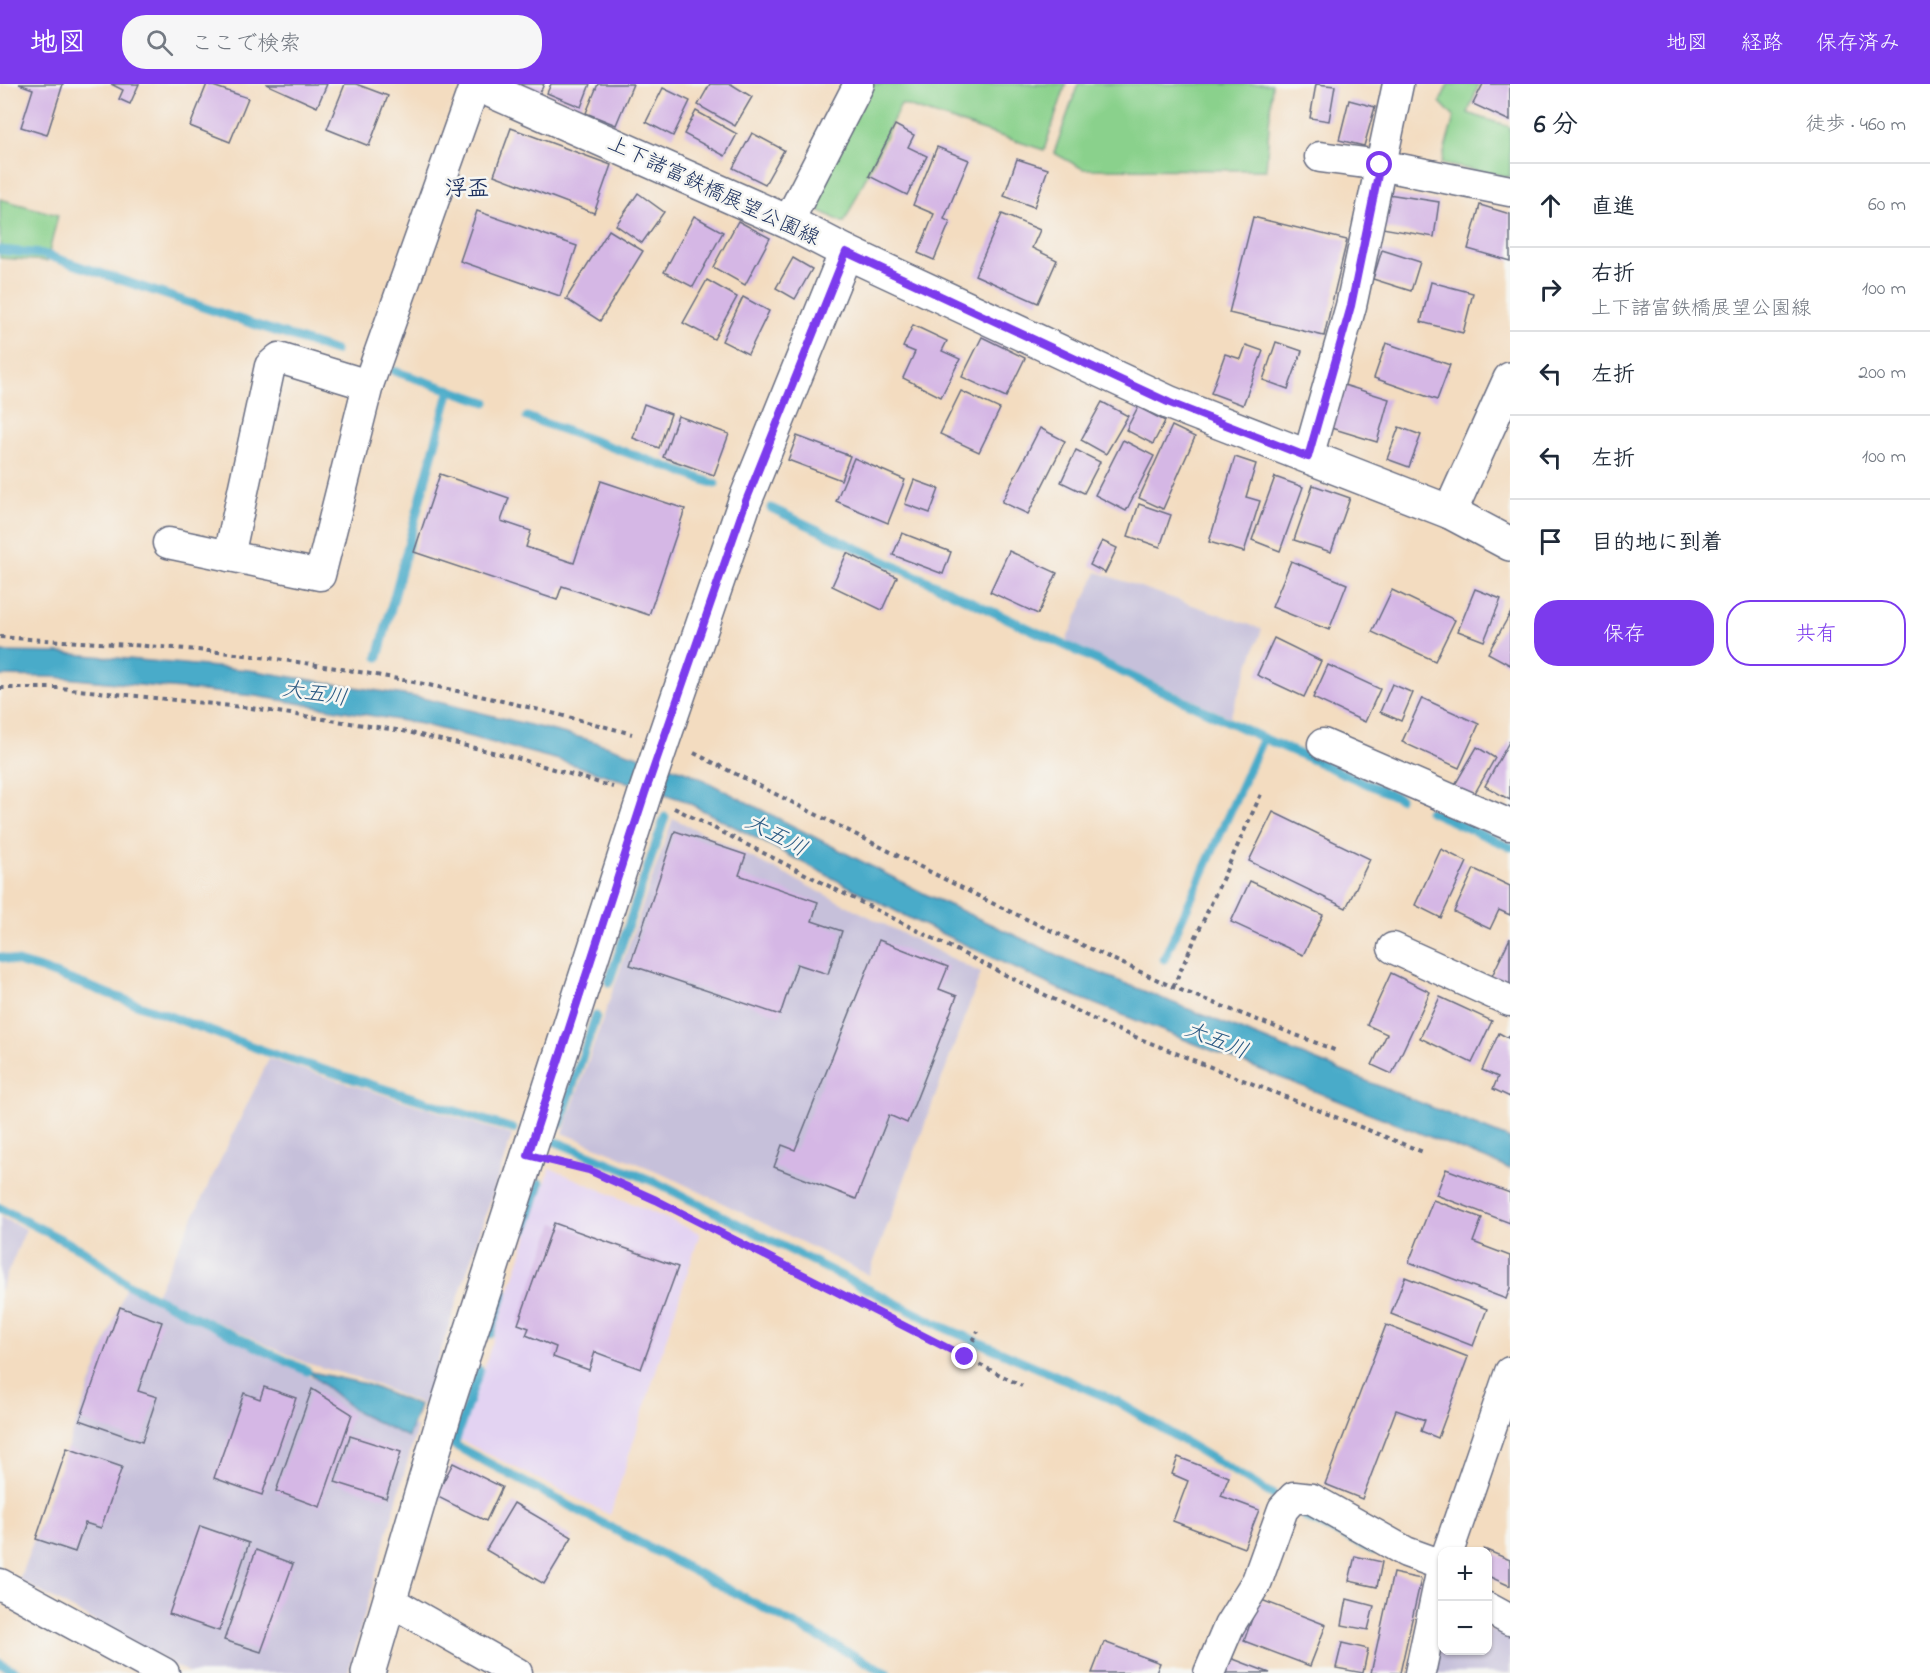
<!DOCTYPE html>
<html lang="ja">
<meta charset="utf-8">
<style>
:root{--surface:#fff;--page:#f6f6f7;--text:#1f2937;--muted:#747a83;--line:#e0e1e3;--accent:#7c3aed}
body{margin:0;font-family:"Indie Flower","Klee One",sans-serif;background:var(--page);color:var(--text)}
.controls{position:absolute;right:18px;bottom:18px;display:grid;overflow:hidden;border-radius:12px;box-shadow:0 2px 4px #0004}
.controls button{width:54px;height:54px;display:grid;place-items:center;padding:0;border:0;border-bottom:2px solid var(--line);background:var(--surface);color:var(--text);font:30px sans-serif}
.stop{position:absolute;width:18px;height:18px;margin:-14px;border:4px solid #7c3aed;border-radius:50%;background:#fff}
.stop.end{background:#7c3aed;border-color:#fff;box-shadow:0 2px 6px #0008}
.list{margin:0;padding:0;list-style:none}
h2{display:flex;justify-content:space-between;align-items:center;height:78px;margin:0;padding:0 24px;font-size:26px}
h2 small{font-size:20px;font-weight:400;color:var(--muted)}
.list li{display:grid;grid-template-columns:39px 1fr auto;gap:18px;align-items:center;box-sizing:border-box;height:84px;padding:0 24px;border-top:2px solid var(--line)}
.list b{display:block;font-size:22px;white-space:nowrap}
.list p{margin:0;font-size:20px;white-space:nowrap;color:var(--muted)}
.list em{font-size:20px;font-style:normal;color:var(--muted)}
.actions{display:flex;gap:12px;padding:18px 24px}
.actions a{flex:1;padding:14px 0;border:2px solid var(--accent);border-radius:24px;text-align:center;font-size:21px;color:var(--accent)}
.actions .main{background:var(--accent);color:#fff}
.icon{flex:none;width:33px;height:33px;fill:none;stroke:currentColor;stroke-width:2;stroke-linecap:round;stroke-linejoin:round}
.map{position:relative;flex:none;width:1510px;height:1589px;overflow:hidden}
header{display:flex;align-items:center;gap:36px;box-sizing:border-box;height:84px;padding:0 30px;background:var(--accent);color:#fff}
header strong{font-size:28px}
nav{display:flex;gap:33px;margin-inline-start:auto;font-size:21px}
.search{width:420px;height:54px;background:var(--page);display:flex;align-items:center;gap:15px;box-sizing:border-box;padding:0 21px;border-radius:24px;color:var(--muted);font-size:22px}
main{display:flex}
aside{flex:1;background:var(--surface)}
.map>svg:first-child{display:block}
.built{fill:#e3d3f2}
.industrial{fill:#c6c0da}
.green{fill:#8ad18c;stroke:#528075;stroke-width:1.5}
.water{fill:#4aabc9;stroke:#326d94;stroke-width:1.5}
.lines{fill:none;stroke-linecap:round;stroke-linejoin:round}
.stream{stroke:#4aabc9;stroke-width:9}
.building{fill:#d5b7e5}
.street-casing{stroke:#676c80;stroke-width:33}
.secondary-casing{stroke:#676c80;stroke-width:36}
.path{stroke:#676c80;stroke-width:4;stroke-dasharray:4.5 4.5;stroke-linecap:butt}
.street{stroke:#fff;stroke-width:30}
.secondary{stroke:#fff;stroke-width:33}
.route{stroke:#7c3aed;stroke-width:8}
.labels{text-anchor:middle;stroke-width:5;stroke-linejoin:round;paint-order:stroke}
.street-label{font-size:21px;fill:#1b2f5e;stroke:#f6f6f2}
.neighbourhood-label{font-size:22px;font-weight:bold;fill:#1b2f5e;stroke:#f6f6f2}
.water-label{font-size:22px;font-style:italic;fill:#2b5a83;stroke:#f6f6f2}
</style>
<header>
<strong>地図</strong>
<div class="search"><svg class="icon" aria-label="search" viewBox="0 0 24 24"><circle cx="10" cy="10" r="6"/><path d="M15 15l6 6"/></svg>ここで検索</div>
<nav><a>地図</a><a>経路</a><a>保存済み</a></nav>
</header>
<main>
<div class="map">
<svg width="1510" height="1589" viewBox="0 0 1510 1589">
<rect width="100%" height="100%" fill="#f6f6f2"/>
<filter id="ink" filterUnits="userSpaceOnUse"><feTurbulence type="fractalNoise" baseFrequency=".0167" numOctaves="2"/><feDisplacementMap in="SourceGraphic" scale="12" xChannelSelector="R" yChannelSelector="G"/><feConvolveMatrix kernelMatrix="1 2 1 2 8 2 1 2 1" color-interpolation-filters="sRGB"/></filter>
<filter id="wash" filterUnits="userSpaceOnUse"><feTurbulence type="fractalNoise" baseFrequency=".008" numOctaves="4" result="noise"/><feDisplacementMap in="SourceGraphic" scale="24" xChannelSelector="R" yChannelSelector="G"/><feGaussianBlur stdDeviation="1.35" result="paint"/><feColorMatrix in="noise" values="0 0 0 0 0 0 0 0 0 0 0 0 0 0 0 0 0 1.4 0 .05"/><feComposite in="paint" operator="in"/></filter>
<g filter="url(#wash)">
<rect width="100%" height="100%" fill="#f3dcc0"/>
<polygon class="built" points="550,1084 700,1149 610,1431 460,1356"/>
<g class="industrial">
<polygon points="1097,488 1262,545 1230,633 1066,557"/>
<polygon points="673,734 981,889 869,1191 659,1088 563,1049"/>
<polygon points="269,975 512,1051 423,1321 365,1296 306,1279 156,1210"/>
<polygon points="0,1133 26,1145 0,1207"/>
<polygon points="126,1203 417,1344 348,1589 189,1589 19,1496"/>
<polygon points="1488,1544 1510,1555 1510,1589 1435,1589 1442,1554 1442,1566 1488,1566"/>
</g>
<g class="green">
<polygon points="869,0 1066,0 1044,66 901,20 844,139 810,122"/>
<polygon points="1078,0 1272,0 1266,86 1083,85 1054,69"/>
<polygon points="1448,0 1479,0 1468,29 1510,43 1510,93 1441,80 1454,33 1440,18"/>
<polygon points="0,115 58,131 47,177 0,174"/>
</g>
<g class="water">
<polygon points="0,568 62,569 249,586 422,614 586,655 690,689 925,810 1077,880 1510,1055 1510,1085 1065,908 913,836 683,716 559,676 421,640 256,612 54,593 0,592"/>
<polygon points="307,1287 366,1300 419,1322 408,1353 358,1329"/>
</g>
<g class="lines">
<g class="stream">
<polyline points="0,166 43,170 335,267"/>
<polyline points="394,287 486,318"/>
<polyline points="527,333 715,400"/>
<polyline points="771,424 1263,654 1399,714"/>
<polyline points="378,573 450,305"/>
<polyline points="1429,727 1510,763"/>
<polyline points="0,873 41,885 270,969 513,1045"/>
<polyline points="1164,875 1263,654"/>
<polyline points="609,898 665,733"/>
<polyline points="560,1040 596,932"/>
<polyline points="554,1057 655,1098 945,1244 1118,1318 1275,1412"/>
<polyline points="0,1124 84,1167 129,1201 307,1287"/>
<polyline points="525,1146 540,1099"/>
<polyline points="490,1250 504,1208"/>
<polyline points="479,1286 454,1361 887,1589"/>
<polyline points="1305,1433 1373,1466"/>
<polyline points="0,1579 18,1589"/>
</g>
</g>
<g id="blocks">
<g class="building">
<polygon points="19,0 63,0 47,51 21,43 33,5"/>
<polygon points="111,0 139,0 130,20 119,15 123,6"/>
<polygon points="207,0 248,14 230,58 190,42"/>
<polygon points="266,0 327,0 317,23"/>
<polygon points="345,0 356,0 388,12 369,62 327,45"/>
<polygon points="512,0 544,0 539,11"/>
<polygon points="551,0 590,0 581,23 547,9"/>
<polygon points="598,0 633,0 616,41 586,29"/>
<polygon points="710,0 731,0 752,13 735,42 698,21"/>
<polygon points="1316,0 1335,2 1329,37 1310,34"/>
<polygon points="1483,0 1510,0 1510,37 1473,20"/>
<polygon points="663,4 690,17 673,52 646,38"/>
<polygon points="1349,16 1375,23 1364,62 1339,56"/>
<polygon points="696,27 737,50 725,72 684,50"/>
<polygon points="895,41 914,51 908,63 927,72 907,111 869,92"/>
<polygon points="511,44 611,81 594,129 494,91"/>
<polygon points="752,49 784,66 765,100 733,84"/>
<polygon points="937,63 969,76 944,135 950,138 934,176 918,169 934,130 913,121"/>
<polygon points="1017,75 1048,85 1034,123 1004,112"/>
<polygon points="638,109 664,128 642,159 616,141"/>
<polygon points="1388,110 1439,118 1434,153 1382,144"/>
<polygon points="1480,121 1510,130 1510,177 1468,165"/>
<polygon points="477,127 577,162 560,212 460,177"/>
<polygon points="1002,130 1040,146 1032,164 1057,176 1038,219 975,191"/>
<polygon points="694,132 723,148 693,203 664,188"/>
<polygon points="1253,133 1347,156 1324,252 1229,229"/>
<polygon points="738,137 770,154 745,201 713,183"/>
<polygon points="609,146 643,167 600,237 566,215"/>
<polygon points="1382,166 1420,178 1411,207 1373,195"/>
<polygon points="793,174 812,185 795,215 776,204"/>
<polygon points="707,196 737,213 714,255 683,239"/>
<polygon points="1431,198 1473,209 1463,249 1421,238"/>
<polygon points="743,213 769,227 748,270 722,257"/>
<polygon points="913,241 947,257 942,267 960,275 941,313 903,294 915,268 903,263"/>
<polygon points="982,253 1025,274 1006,313 962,293"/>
<polygon points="1276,258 1302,267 1288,305 1263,296"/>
<polygon points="1386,259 1450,281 1437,316 1374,294"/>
<polygon points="1246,261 1263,267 1243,321 1211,309 1225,270 1241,275"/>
<polygon points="1344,301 1389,315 1377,358 1331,344"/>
<polygon points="961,307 1000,325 979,368 940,350"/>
<polygon points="1102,318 1128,332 1106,370 1081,356"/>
<polygon points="644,320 671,330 659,364 633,354"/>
<polygon points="1138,323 1165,337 1153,360 1126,346"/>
<polygon points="678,332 729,350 714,391 663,373"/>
<polygon points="1172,342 1195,353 1163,425 1139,414"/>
<polygon points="1399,343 1421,351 1409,383 1387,375"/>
<polygon points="1040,344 1065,357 1028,430 1002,418"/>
<polygon points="797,352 850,372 841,396 788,376"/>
<polygon points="1123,356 1154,372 1126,427 1095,411"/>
<polygon points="1076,366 1100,378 1084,409 1061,398"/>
<polygon points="1235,373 1256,380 1246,413 1260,417 1244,468 1209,458"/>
<polygon points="854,374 905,396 888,439 836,417"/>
<polygon points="440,390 509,414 501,437 531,447 526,463 574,479 601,397 685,425 649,531 562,502 557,516 414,468"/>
<polygon points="1275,393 1303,403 1280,467 1252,456"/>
<polygon points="914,396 939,405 930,429 905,420"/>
<polygon points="1313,401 1350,414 1331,468 1294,456"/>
<polygon points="1139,420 1171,431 1160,463 1128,452"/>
<polygon points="902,449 951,468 943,490 893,471"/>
<polygon points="1102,457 1117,464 1105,489 1090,481"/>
<polygon points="1009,467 1057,489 1038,530 990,508"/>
<polygon points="847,469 897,493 882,526 832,502"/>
<polygon points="1291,477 1347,500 1329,546 1272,523"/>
<polygon points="1475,505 1501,515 1484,557 1458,547"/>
<polygon points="1392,506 1455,536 1435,577 1372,548"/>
<polygon points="1510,530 1510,581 1488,569"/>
<polygon points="1274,554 1321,577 1304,613 1257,591"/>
<polygon points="1328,581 1380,605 1365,638 1313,614"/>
<polygon points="1392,600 1413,609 1401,637 1380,628"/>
<polygon points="1422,614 1479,640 1459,684 1402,658"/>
<polygon points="1510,656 1510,716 1485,702"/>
<polygon points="1477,663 1495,674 1472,714 1453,704"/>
<polygon points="1273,728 1370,775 1346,824 1249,777"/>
<polygon points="675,747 746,771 739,791 818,818 812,837 842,847 828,890 797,880 780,931 630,881"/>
<polygon points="1441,765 1467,778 1441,834 1415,821"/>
<polygon points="1474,785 1510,802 1510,831 1499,826 1490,845 1454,828"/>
<polygon points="1250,797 1323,831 1303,871 1231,838"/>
<polygon points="1510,854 1510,901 1492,892"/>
<polygon points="879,856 948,883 939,905 957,912 907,1039 889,1031 856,1115 774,1083 782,1061 795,1066"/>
<polygon points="1391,889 1430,908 1392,990 1372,981 1387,950 1367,941"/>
<polygon points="1440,913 1492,937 1472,979 1420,954"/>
<polygon points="1499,949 1508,954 1510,951 1510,1013 1493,1005 1498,993 1482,986"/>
<polygon points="1446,1085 1510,1109 1510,1139 1436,1111"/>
<polygon points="1433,1116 1482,1134 1473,1158 1510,1172 1510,1204 1506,1215 1409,1178"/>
<polygon points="554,1139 678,1183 641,1285 595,1268 589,1286 553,1273 556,1263 526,1251 529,1244 518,1240"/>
<polygon points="1405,1193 1487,1225 1473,1262 1391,1230"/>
<polygon points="120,1223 162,1238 138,1307 157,1313 142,1358 80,1336"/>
<polygon points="1386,1241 1468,1273 1438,1354 1421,1347 1425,1336 1396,1326 1362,1415 1325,1400"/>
<polygon points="264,1303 296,1314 262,1411 214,1394 244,1309 260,1315"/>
<polygon points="312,1305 352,1330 320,1423 276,1407"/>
<polygon points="350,1352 401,1368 386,1414 335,1398"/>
<polygon points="67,1364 122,1383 101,1444 85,1439 75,1468 36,1455"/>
<polygon points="1178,1373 1229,1393 1221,1412 1259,1426 1244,1464 1173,1437 1188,1397 1172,1390"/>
<polygon points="453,1379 502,1403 486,1437 436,1412"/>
<polygon points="514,1419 572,1453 544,1500 486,1466"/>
<polygon points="200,1442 249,1459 219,1547 169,1530"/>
<polygon points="1484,1465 1510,1476 1510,1502 1488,1492 1488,1468 1483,1468"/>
<polygon points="256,1466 293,1480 261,1568 224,1556"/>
<polygon points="1355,1472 1382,1478 1377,1503 1349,1497"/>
<polygon points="1393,1489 1421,1495 1400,1589 1371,1589"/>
<polygon points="1259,1515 1326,1541 1310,1582 1244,1557"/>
<polygon points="1347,1515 1374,1522 1368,1546 1342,1541"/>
<polygon points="1104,1558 1160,1579 1156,1589 1092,1589"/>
<polygon points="1342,1559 1368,1565 1363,1589 1336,1584"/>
<polygon points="1228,1573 1270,1589 1222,1589"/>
</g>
</g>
</g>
<g filter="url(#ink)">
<use href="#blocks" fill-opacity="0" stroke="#676c80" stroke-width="1.5"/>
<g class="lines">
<g class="street-casing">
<g id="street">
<polyline points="1320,73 1380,81 1510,107"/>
<polyline points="788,138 859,0"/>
<polyline points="1308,373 1351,222 1398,0"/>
<polyline points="168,459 320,491 368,301 475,0"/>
<polyline points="229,472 270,282 279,274 368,301"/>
<polyline points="1323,660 1510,741"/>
<polyline points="1393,864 1510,917"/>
<polyline points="1448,1468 1510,1288"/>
<polyline points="0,1500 164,1589"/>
<polyline points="390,1517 517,1589"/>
<polyline points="1488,1524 1510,1536"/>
<polyline points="1209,1589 1229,1542 1257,1497 1283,1425 1294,1413 1312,1415 1406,1468 1442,1481"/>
<polyline points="1420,1589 1442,1485"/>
</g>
</g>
<g class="secondary-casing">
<g id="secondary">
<polyline points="476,0 788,138 846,168 1170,319 1450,428 1510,460"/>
<polyline points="1450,428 1510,295"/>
<polyline points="368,1589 448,1319 645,709 745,417 846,168"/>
</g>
</g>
<g class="path">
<path d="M0 553C81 559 164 561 245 571 376 587 505 615 632 650"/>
<polyline points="0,604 60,604 251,624 403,647 513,673 613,703"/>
<polyline points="694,669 996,821 1173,903 1337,967"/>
<polyline points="674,724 1103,940 1423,1068"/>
<polyline points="1173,903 1262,708"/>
<polyline points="558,1079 589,1086 656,1116 1022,1302"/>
<polyline points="965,1273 978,1247"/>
</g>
<use href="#street" class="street"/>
<use href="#secondary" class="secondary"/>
</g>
</g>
<g class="lines" filter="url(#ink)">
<polyline class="route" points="965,1273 656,1116 589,1086 528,1071 645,709 746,417 846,168 1170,319 1308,373 1351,222 1380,81"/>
</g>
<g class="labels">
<g class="street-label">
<text transform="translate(714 106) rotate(25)" y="7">上下諸富鉄橋展望公園線</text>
</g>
<g class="neighbourhood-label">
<text x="467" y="111">浮盃</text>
</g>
<g class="water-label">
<text transform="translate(315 608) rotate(9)" y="8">大五川</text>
<text transform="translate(777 750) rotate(28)" y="8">大五川</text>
<text transform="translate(1217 955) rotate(22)" y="8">大五川</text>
</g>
</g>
</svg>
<div class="controls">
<button>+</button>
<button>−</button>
</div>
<div class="stop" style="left:1380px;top:81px"></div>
<div class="stop end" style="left:965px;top:1273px"></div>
</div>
<aside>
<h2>6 分<small>徒歩 · 460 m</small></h2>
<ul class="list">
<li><svg class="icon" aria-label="ahead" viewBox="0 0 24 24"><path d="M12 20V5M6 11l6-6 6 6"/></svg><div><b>直進</b></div><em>60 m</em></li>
<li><svg class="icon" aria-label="right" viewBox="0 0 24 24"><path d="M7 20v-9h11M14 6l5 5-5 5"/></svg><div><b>右折</b><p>上下諸富鉄橋展望公園線</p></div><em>100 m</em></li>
<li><svg class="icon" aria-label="left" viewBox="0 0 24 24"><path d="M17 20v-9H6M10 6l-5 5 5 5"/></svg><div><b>左折</b></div><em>200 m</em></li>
<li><svg class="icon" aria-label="left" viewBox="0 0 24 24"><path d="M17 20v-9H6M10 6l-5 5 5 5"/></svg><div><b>左折</b></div><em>100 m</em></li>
<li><svg class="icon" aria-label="arrive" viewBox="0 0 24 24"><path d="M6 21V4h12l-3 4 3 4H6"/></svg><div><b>目的地に到着</b></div></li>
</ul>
<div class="actions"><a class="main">保存</a><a>共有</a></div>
</aside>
</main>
